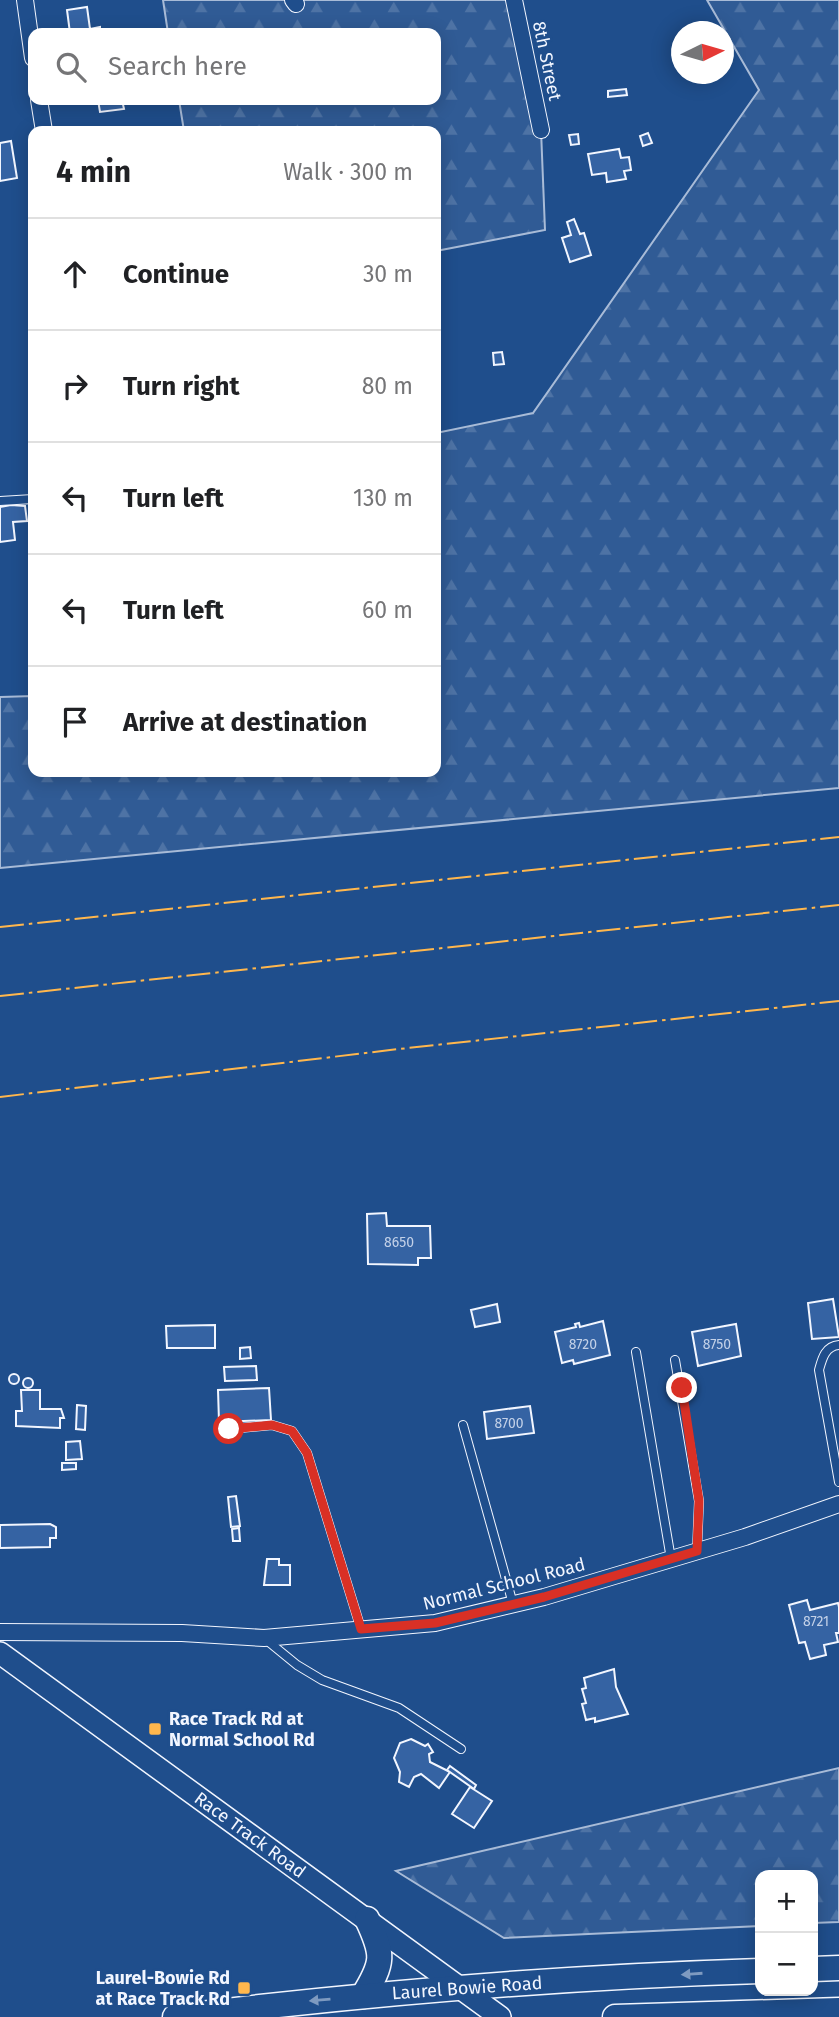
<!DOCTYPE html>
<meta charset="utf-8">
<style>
:root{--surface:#fff;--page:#f6f6f6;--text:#202124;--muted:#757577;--line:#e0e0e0}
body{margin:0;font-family:"Fira Sans",sans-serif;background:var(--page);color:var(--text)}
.controls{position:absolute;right:21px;bottom:21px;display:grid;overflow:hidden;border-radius:14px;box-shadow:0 4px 18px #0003}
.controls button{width:63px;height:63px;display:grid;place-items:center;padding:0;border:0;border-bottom:2px solid var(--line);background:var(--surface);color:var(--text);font:35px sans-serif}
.compass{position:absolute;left:671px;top:21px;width:63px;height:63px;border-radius:50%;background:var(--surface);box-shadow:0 4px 18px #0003;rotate:85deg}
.stop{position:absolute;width:21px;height:21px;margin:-16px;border:5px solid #d93025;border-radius:50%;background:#fff}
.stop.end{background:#d93025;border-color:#fff;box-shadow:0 2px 7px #0008}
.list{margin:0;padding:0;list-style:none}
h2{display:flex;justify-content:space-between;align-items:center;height:91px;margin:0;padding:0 28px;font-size:30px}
h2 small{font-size:23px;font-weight:400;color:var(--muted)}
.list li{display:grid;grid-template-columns:46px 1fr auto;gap:21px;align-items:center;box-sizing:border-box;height:112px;padding:0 28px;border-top:2px solid var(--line)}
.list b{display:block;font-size:26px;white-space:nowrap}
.list em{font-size:23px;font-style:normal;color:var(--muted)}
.icon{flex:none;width:38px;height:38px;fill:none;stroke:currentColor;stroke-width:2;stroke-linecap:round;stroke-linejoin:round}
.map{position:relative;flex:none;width:839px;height:2017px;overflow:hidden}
.search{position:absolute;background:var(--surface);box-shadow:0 4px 18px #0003;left:28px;top:28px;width:413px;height:77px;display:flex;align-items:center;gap:18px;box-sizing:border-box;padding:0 24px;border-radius:14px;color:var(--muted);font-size:26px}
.panel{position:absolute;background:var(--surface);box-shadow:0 4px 18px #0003;left:28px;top:126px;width:413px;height:651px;border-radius:14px}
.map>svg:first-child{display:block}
.forest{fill:url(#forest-firs);stroke:#a8bbd7;stroke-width:2}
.building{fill:#3563a3;stroke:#f2f6ff;stroke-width:2}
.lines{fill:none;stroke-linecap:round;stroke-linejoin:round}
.lane-casing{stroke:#f2f6ff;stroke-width:10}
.street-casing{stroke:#f2f6ff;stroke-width:18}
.secondary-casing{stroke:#f2f6ff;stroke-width:24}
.primary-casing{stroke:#f2f6ff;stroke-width:27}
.lane{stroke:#1f4e8c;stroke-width:8}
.street{stroke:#1f4e8c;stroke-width:16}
.secondary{stroke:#1f4e8c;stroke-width:21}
.primary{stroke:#1f4e8c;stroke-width:24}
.power{stroke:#ffb74d;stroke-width:2;stroke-dasharray:24 5 3.5 5;stroke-linecap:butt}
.oneway{fill:#7e9ac0}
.route{stroke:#d93025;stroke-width:9}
.poi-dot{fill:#ffb74d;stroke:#1f4e8c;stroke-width:2.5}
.labels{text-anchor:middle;stroke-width:5;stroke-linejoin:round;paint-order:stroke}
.number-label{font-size:14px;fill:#c3d1e8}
.street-label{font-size:18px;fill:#f2f6ff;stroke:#1f4e8c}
.poi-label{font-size:18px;font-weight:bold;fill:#f2f6ff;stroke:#1f4e8c;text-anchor:start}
</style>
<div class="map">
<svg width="839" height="2017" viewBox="0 0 839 2017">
<defs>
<pattern id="forest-firs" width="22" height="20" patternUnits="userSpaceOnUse" patternTransform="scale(1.75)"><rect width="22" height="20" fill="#305b95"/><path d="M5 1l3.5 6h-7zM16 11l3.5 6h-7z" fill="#4e73a5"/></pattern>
</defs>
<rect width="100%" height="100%" fill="#1f4e8c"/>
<g class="forest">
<polygon points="163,0 512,0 541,130 545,230 436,251 436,131 184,131 179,100 436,100 436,33 168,33"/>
<polygon points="707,0 839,0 839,788 0,868 0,697 33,696 33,772 436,772 436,433 533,413 759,90"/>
<polygon points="839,1768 839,1922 813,1923 813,1875 760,1875 760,1926 504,1938 396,1871"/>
</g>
<g class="building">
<polygon points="87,7 90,29 100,27 100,33 70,33 67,10"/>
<polygon points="626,89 627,95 608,97 608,91"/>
<polygon points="98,100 122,100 124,109 100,112"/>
<polygon points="648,133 652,143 643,146 640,136"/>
<polygon points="578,134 579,144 571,145 569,135"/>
<polygon points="11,141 17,178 0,181 0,143"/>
<polygon points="619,149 621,158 629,157 631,170 624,171 626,179 607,182 606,173 592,175 588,154"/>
<polygon points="574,219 580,234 584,233 591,255 570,262 562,238 571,235 567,222"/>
<polygon points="502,352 504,364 494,365 493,353"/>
<polygon points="11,505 25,506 27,521 13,522 15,540 0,542 0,507"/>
<polygon points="386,1213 387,1226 430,1226 431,1258 418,1258 418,1265 368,1264 367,1214"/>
<polygon points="833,1299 839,1337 812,1339 808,1303"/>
<polygon points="497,1304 500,1322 475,1327 471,1310"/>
<polygon points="603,1321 610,1355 574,1364 573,1360 562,1363 555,1332 576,1327 575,1324 579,1323 580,1327"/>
<polygon points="736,1324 741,1356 698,1366 692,1332"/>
<polygon points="215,1325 215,1348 167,1348 166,1326"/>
<polygon points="250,1347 251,1358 240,1359 240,1348"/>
<polygon points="256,1366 257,1380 225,1381 224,1367"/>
<circle cx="14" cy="1379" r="5"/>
<circle cx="28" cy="1383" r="5"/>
<polygon points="269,1388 271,1420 219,1422 218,1390"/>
<polygon points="21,1390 40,1390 40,1409 61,1409 64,1418 60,1418 60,1428 16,1426 16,1411 22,1411"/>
<polygon points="77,1405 86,1406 85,1430 76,1429"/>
<polygon points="530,1406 534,1433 487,1439 484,1412"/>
<polygon points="80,1441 82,1459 66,1460 66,1442"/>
<polygon points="62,1463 76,1463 76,1469 62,1470"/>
<polygon points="236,1496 240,1526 231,1527 228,1497"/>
<polygon points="50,1524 56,1527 56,1538 50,1538 50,1547 0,1548 0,1525"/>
<polygon points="239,1528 240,1541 233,1541 232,1529"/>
<polygon points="267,1559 279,1559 279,1565 290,1565 290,1585 264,1585"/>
<polygon points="807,1600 810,1610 838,1603 839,1607 839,1633 836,1633 838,1642 824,1645 826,1655 810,1659 805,1642 799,1643 789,1605"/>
<polygon points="614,1669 616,1687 628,1714 595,1722 595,1718 586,1720 582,1704 586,1703 582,1689 586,1688 584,1678"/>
<polygon points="411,1739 425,1746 428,1744 433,1752 429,1754 430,1762 450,1772 439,1788 421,1774 414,1777 409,1787 399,1782 400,1772 394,1758 400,1743"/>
<polygon points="450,1766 476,1785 474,1789 447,1770"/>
<polygon points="470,1787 492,1801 474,1828 452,1814"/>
</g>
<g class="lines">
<g class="lane-casing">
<g id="lane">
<polyline points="0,501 33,499"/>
<path d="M839 1345C825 1346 822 1359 819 1370L839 1482"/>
<polyline points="636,1352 671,1559"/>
<polyline points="675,1360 699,1501 697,1551"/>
<polyline points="463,1425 513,1604"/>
<polyline points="229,1429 272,1425 292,1431 307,1453 361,1629"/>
<polyline points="264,1638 297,1665 322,1680 399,1708 461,1749"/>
</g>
</g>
<g class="street-casing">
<g id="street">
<polyline points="25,0 33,58"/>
<polyline points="293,0 296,4"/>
<polyline points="514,0 541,130"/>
<polyline points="39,100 44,131"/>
<polyline points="0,1632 182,1633 264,1638 435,1623 544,1597 745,1537 839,1504"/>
</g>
</g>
<g class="secondary-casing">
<polyline id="secondary" points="0,1653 500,2017"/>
</g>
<g class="primary-casing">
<g id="primary">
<polyline points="813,1969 839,1968"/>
<path d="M363 1996C384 1962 384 1955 367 1919"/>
<path d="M175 2017C369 1993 565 1977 760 1971"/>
<polyline points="615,2017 839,2010"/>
</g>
</g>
<use href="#lane" class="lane"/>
<use href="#street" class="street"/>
<use href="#secondary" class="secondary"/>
<use href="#primary" class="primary"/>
<g class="power">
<polyline points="0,927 839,837"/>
<polyline points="0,996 839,905"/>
<polyline points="0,1097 390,1050 839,1001"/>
</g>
</g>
<defs><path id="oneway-solid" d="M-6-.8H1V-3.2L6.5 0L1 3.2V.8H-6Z" transform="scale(1.75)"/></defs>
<g class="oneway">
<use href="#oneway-solid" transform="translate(692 1974) rotate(176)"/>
<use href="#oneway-solid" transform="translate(320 2000) rotate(175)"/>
</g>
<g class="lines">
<polyline class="route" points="229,1429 272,1425 292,1431 307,1453 361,1629 435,1623 544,1597 697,1551 699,1501 682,1388"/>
</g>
<g class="poi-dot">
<rect x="148" y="1722" width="14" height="14" rx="3.5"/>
<rect x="237" y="1981" width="14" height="14" rx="3.5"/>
</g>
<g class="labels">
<g class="number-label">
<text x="399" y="1247">8650</text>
<text x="583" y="1349">8720</text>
<text x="717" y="1349">8750</text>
<text x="509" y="1428">8700</text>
<text x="816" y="1626">8721</text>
</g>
<g class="street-label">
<text transform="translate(547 61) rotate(78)" y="6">8th Street</text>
<text transform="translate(504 1584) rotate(-14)" y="6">Normal School Road</text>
<text transform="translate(250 1835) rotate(36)" y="6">Race Track Road</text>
<text transform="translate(467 1988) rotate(-4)" y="6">Laurel Bowie Road</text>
</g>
<g class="poi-label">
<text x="169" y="1725">Race Track Rd at<tspan x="169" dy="21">Normal School Rd</tspan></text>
<text x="230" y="1984" text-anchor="end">Laurel-Bowie Rd<tspan x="230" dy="21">at Race Track Rd</tspan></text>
</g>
</g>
</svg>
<div class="controls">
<button>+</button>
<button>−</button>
</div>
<svg class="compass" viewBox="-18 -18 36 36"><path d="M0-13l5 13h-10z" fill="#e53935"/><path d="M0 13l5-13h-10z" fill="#757577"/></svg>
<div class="stop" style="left:229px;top:1429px"></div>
<div class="stop end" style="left:682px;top:1388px"></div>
<div class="search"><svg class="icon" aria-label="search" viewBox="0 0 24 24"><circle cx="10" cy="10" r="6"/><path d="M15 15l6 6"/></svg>Search here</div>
<section class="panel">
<h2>4 min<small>Walk · 300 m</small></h2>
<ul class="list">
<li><svg class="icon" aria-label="ahead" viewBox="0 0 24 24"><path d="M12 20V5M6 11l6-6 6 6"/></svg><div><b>Continue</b></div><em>30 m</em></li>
<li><svg class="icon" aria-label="right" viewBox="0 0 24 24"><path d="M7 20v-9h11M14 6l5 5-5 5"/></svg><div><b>Turn right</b></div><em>80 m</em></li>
<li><svg class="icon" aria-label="left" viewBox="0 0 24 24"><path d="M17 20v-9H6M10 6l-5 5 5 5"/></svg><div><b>Turn left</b></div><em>130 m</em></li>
<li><svg class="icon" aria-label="left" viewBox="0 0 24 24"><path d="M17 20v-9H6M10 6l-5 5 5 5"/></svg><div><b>Turn left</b></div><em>60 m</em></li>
<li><svg class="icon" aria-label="arrive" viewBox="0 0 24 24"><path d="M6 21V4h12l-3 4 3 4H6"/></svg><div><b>Arrive at destination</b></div></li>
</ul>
</section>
</div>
